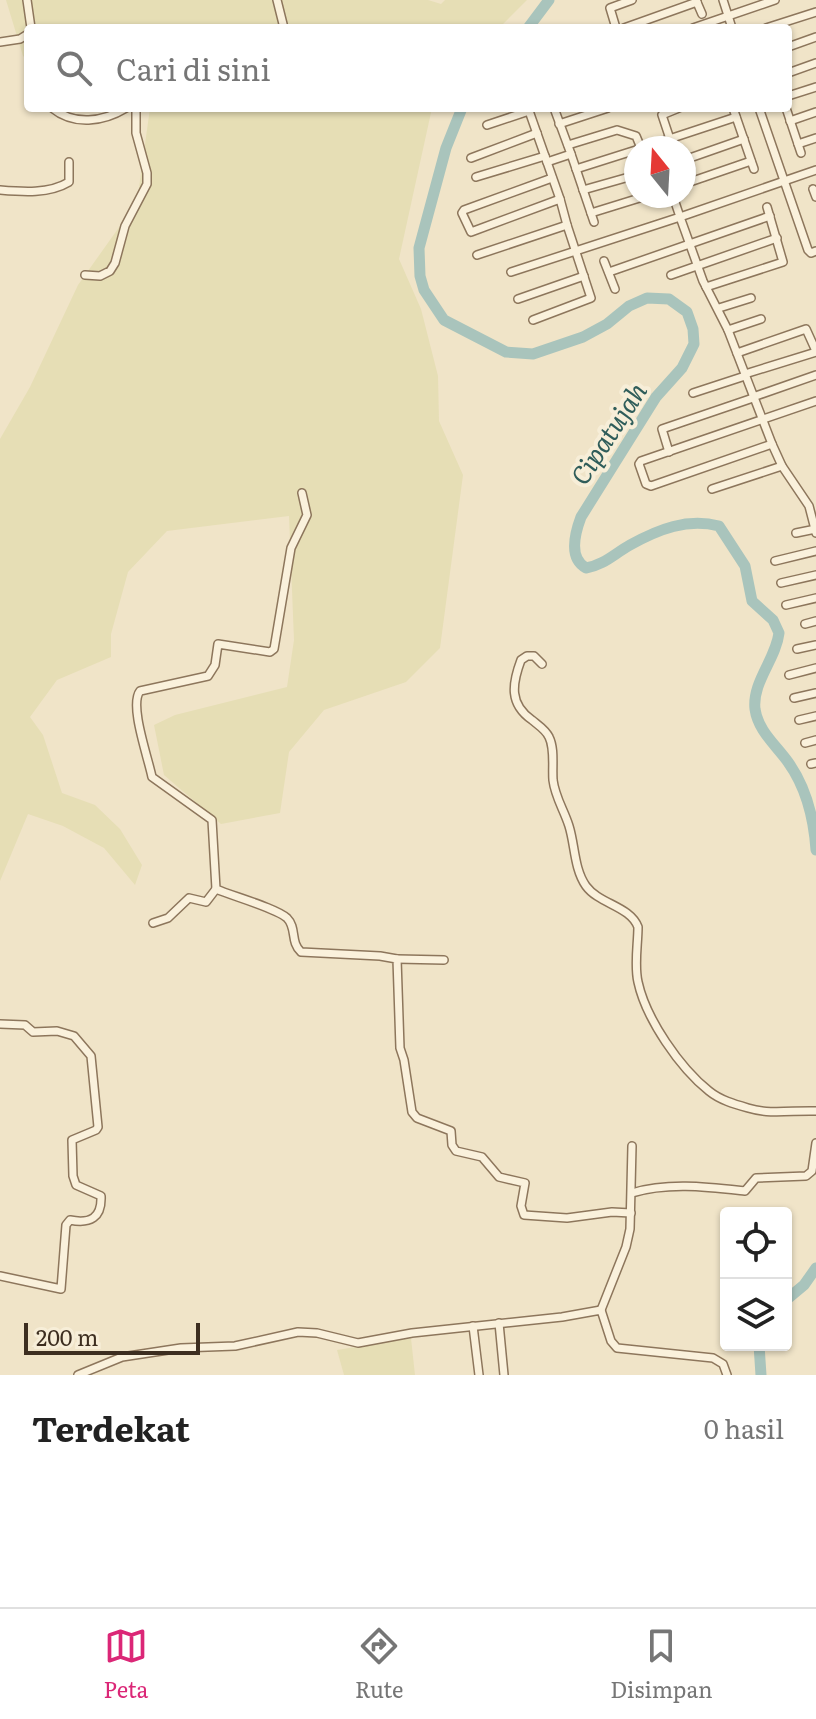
<!DOCTYPE html>
<html lang="id">
<style>
:root{--surface:#fff;--page:#f2f2f2;--text:#222;--muted:#767676;--line:#e0e0e0;--accent:#db2777}
body{margin:0;font-family:Literata,serif;background:var(--page);color:var(--text)}
.controls{position:absolute;right:24px;bottom:24px;display:grid;overflow:hidden;border-radius:8px;box-shadow:0 2px 6px #0004}
.controls button{width:72px;height:72px;display:grid;place-items:center;padding:0;border:0;border-bottom:2px solid var(--line);background:var(--surface);color:var(--text);font:40px sans-serif}
.compass{position:absolute;left:624px;top:136px;width:72px;height:72px;border-radius:50%;background:var(--surface);box-shadow:0 2px 6px #0004;rotate:342deg}
.scale{position:absolute;left:24px;bottom:20px;width:176px;box-sizing:border-box;padding-left:8px;border:4px solid #3d2e20;border-top:0;font-size:22px;line-height:28px;white-space:nowrap;color:#3d2e20;-webkit-text-stroke:6px #f7eed8;paint-order:stroke}
.list{margin:0;padding:0;list-style:none}
h2{display:flex;justify-content:space-between;align-items:center;height:104px;margin:0;padding:0 32px;font-size:34px}
h2 small{font-size:26px;font-weight:400;color:var(--muted)}
.icon{flex:none;width:44px;height:44px;fill:none;stroke:currentColor;stroke-width:2;stroke-linecap:round;stroke-linejoin:round}
.map{position:relative;flex:none;width:816px;height:1375px;overflow:hidden}
.search{position:absolute;background:var(--surface);box-shadow:0 2px 6px #0004;left:24px;right:24px;top:24px;height:88px;display:flex;align-items:center;gap:20px;box-sizing:border-box;padding:0 28px;border-radius:8px;color:var(--muted);font-size:30px}
.sheet{height:232px;background:var(--surface)}
nav{display:flex;justify-content:space-around;align-items:center;box-sizing:border-box;height:112px;border-top:2px solid var(--line);background:var(--surface);font-size:22px;color:var(--muted)}
nav a{display:grid;justify-items:center;gap:4px}
nav .on{color:var(--accent)}
.map>svg:first-child{display:block}
.farmland{fill:#e6deb5}
.lines{fill:none;stroke-linecap:round;stroke-linejoin:round}
.river{stroke:#a9c4bc;stroke-width:11}
.minor-casing{stroke:#8d765c;stroke-width:10}
.minor{stroke:#faf1dc;stroke-width:7}
.labels{text-anchor:middle;stroke-width:8;stroke-linejoin:round;paint-order:stroke}
.water-label{font-size:26px;font-style:italic;fill:#2f5d5a;stroke:#f7eed8}
</style>
<div class="map">
<svg width="816" height="1375" viewBox="0 0 816 1375">
<rect width="100%" height="100%" fill="#f0e4c8"/>
<g class="farmland">
<polygon points="6,0 428,0 441,4 445,0 527,0 499,28 28,28 28,60 23,56"/>
<polygon points="150,108 432,108 399,259 421,309 438,376 439,421 463,475 440,648 406,682 324,710 289,752 280,813 221,824 164,775 154,725 175,715 287,687 294,640 289,516 167,531 128,572 111,634 111,657 57,680 30,717 43,735 62,793 95,805 120,829 142,865 135,885 104,848 63,826 28,814 0,881 0,439 30,387 78,285 137,202"/>
<polygon points="411,1338 415,1375 344,1375 337,1350"/>
</g>
<g class="lines">
<g class="river">
<polyline points="528,28 549,0"/>
<path d="M462 108 446 148 419 248 420 276 424 290 444 320 506 352 533 354 583 337 607 324 629 306 647 298 669 299 687 312 693 329 694 344 682 368 656 397 581 517C575 533 568 558 586 568 604 565 614 554 630 545 659 529 687 518 719 526L745 566 752 601 773 620 779 633C776 659 752 682 755 709 758 731 776 745 788 762 806 787 814 820 816 850"/>
<polyline points="786,1300 804,1285 816,1268"/>
<polyline points="759,1345 761,1375"/>
</g>
<g class="minor-casing">
<g id="minor">
<polyline points="27,0 31,28"/>
<polyline points="277,0 284,28"/>
<polyline points="696,0 702,14"/>
<polyline points="723,0 732,28"/>
<polyline points="616,28 610,8 632,0"/>
<polyline points="624,28 697,2"/>
<polyline points="693,28 775,0"/>
<polyline points="766,28 816,12"/>
<polyline points="0,42 20,39 28,34"/>
<polyline points="788,47 816,37"/>
<polyline points="788,73 816,63"/>
<polyline points="788,96 816,87"/>
<path d="M52 108C74 126 103 122 126 108"/>
<polyline points="528,108 547,162 571,154 554,108"/>
<polyline points="733,108 754,169"/>
<polyline points="759,108 808,250 811,253 816,251"/>
<polyline points="786,108 801,153"/>
<polyline points="790,121 816,112"/>
<polyline points="559,124 608,108"/>
<polyline points="487,125 529,111"/>
<polyline points="670,139 662,115 679,108"/>
<polyline points="798,144 816,138"/>
<polyline points="568,145 617,130 636,136 641,148"/>
<polyline points="642,148 736,117"/>
<polyline points="571,154 594,222"/>
<polyline points="471,158 537,133"/>
<polyline points="684,160 744,139"/>
<polyline points="547,162 560,199"/>
<polyline points="576,169 636,150"/>
<polyline points="816,170 680,217 703,281 728,330 772,444 782,466 809,506 816,533"/>
<polyline points="476,177 545,156"/>
<polyline points="552,178 464,210 462,213 471,232 560,199 567,225"/>
<polyline points="684,184 751,161"/>
<polyline points="813,189 816,197"/>
<path d="M0 190C23 192 49 194 69 182V162"/>
<polyline points="583,190 636,175"/>
<polyline points="591,213 646,196"/>
<polyline points="477,255 567,225 591,298 533,320"/>
<polyline points="604,261 615,289"/>
<polyline points="511,272 680,217 673,196"/>
<polyline points="609,272 770,216"/>
<polyline points="85,275 100,276 110,271 115,263 125,226 147,184 147,173 136,133 136,108"/>
<polyline points="671,275 777,238"/>
<polyline points="706,287 783,262 767,207"/>
<polyline points="518,299 584,276"/>
<polyline points="719,308 751,298"/>
<polyline points="728,330 761,319"/>
<polyline points="737,353 806,329 816,351"/>
<polyline points="745,374 816,352"/>
<polyline points="693,393 745,376"/>
<polyline points="753,397 816,375"/>
<polyline points="772,444 651,486 646,484 639,464 641,461 816,401"/>
<polyline points="669,452 662,429 753,398"/>
<polyline points="712,489 782,466"/>
<path d="M302 493 307 515 291 548 274 649 270 652 218 644 215 665 208 676 140 691C129 705 148 757 152 777L212 820 216 889C232 896 276 908 287 918 297 928 290 942 301 952L380 956 397 959 400 1048 404 1060 412 1112 417 1118 451 1131 452 1145 456 1151 482 1157 499 1177 525 1183 521 1206 524 1215 567 1218 612 1212 631 1213"/>
<polyline points="796,533 816,529"/>
<polyline points="775,561 816,551"/>
<polyline points="781,583 816,575"/>
<polyline points="786,605 816,598"/>
<polyline points="805,624 816,621"/>
<polyline points="797,649 816,645"/>
<path d="M542 664 534 656H527L521 660C512 684 509 704 532 720 538 725 546 730 549 737 555 749 552 766 553 780 555 797 564 810 569 826 575 845 574 869 586 886 599 904 630 906 638 927 638 944 634 965 638 982 646 1019 680 1068 709 1091 720 1100 734 1104 748 1108 771 1115 793 1110 816 1111"/>
<polyline points="789,675 816,668"/>
<polyline points="794,698 816,693"/>
<polyline points="799,720 816,716"/>
<polyline points="805,743 816,740"/>
<polyline points="811,764 816,763"/>
<polyline points="153,923 168,918 189,898 206,902 216,889"/>
<polyline points="397,959 444,960"/>
<path d="M0 1024 25 1025 33 1032 57 1031 74 1036 91 1056 98 1127 96 1130 72 1140 73 1176 76 1185 101 1196C102 1218 90 1224 70 1220L66 1225 61 1289 0 1276"/>
<path d="M632 1193C668 1182 708 1187 745 1191L756 1178 806 1176 812 1171 816 1143"/>
<polyline points="601,1310 626,1247 630,1229 632,1146"/>
<polyline points="499,1323 504,1375"/>
<polyline points="473,1326 479,1375"/>
<polyline points="78,1375 122,1357 181,1348 235,1346 298,1332 317,1333 358,1343 412,1333 562,1317 601,1310 611,1341 617,1348 713,1358 723,1364 727,1375"/>
</g>
</g>
<use href="#minor" class="minor"/>
</g>
<g class="labels">
<g class="water-label">
<text transform="translate(609 434) rotate(-57)" y="9">Cipatujah</text>
</g>
</g>
</svg>
<div class="controls">
<button><svg class="icon" aria-label="locate" viewBox="0 0 24 24"><circle cx="12" cy="12" r="6"/><path d="M12 2v4M12 18v4M2 12h4M18 12h4"/></svg></button>
<button><svg class="icon" aria-label="layers" viewBox="0 0 24 24"><path d="M12 4l9 5-9 5-9-5zM3 14l9 5 9-5"/></svg></button>
</div>
<svg class="compass" viewBox="-18 -18 36 36"><path d="M0-13l5 13h-10z" fill="#e53935"/><path d="M0 13l5-13h-10z" fill="#767676"/></svg>
<div class="scale">200 m</div>
<div class="search"><svg class="icon" aria-label="search" viewBox="0 0 24 24"><circle cx="10" cy="10" r="6"/><path d="M15 15l6 6"/></svg>Cari di sini</div>
</div>
<section class="sheet">
<h2>Terdekat<small>0 hasil</small></h2>
<ul class="list">
</ul>
</section>
<nav>
<a class="on"><svg class="icon" aria-label="map" viewBox="0 0 24 24"><path d="M3 6l6-2 6 2 6-2v14l-6 2-6-2-6 2zM9 4v14M15 6v14"/></svg>Peta</a>
<a><svg class="icon" aria-label="directions" viewBox="0 0 24 24"><path d="M12 3l9 9-9 9-9-9zM9 14v-3h6M13 9l2 2-2 2"/></svg>Rute</a>
<a><svg class="icon" aria-label="saved" viewBox="0 0 24 24"><path d="M7 4h10v16l-5-4-5 4z"/></svg>Disimpan</a>
</nav>
